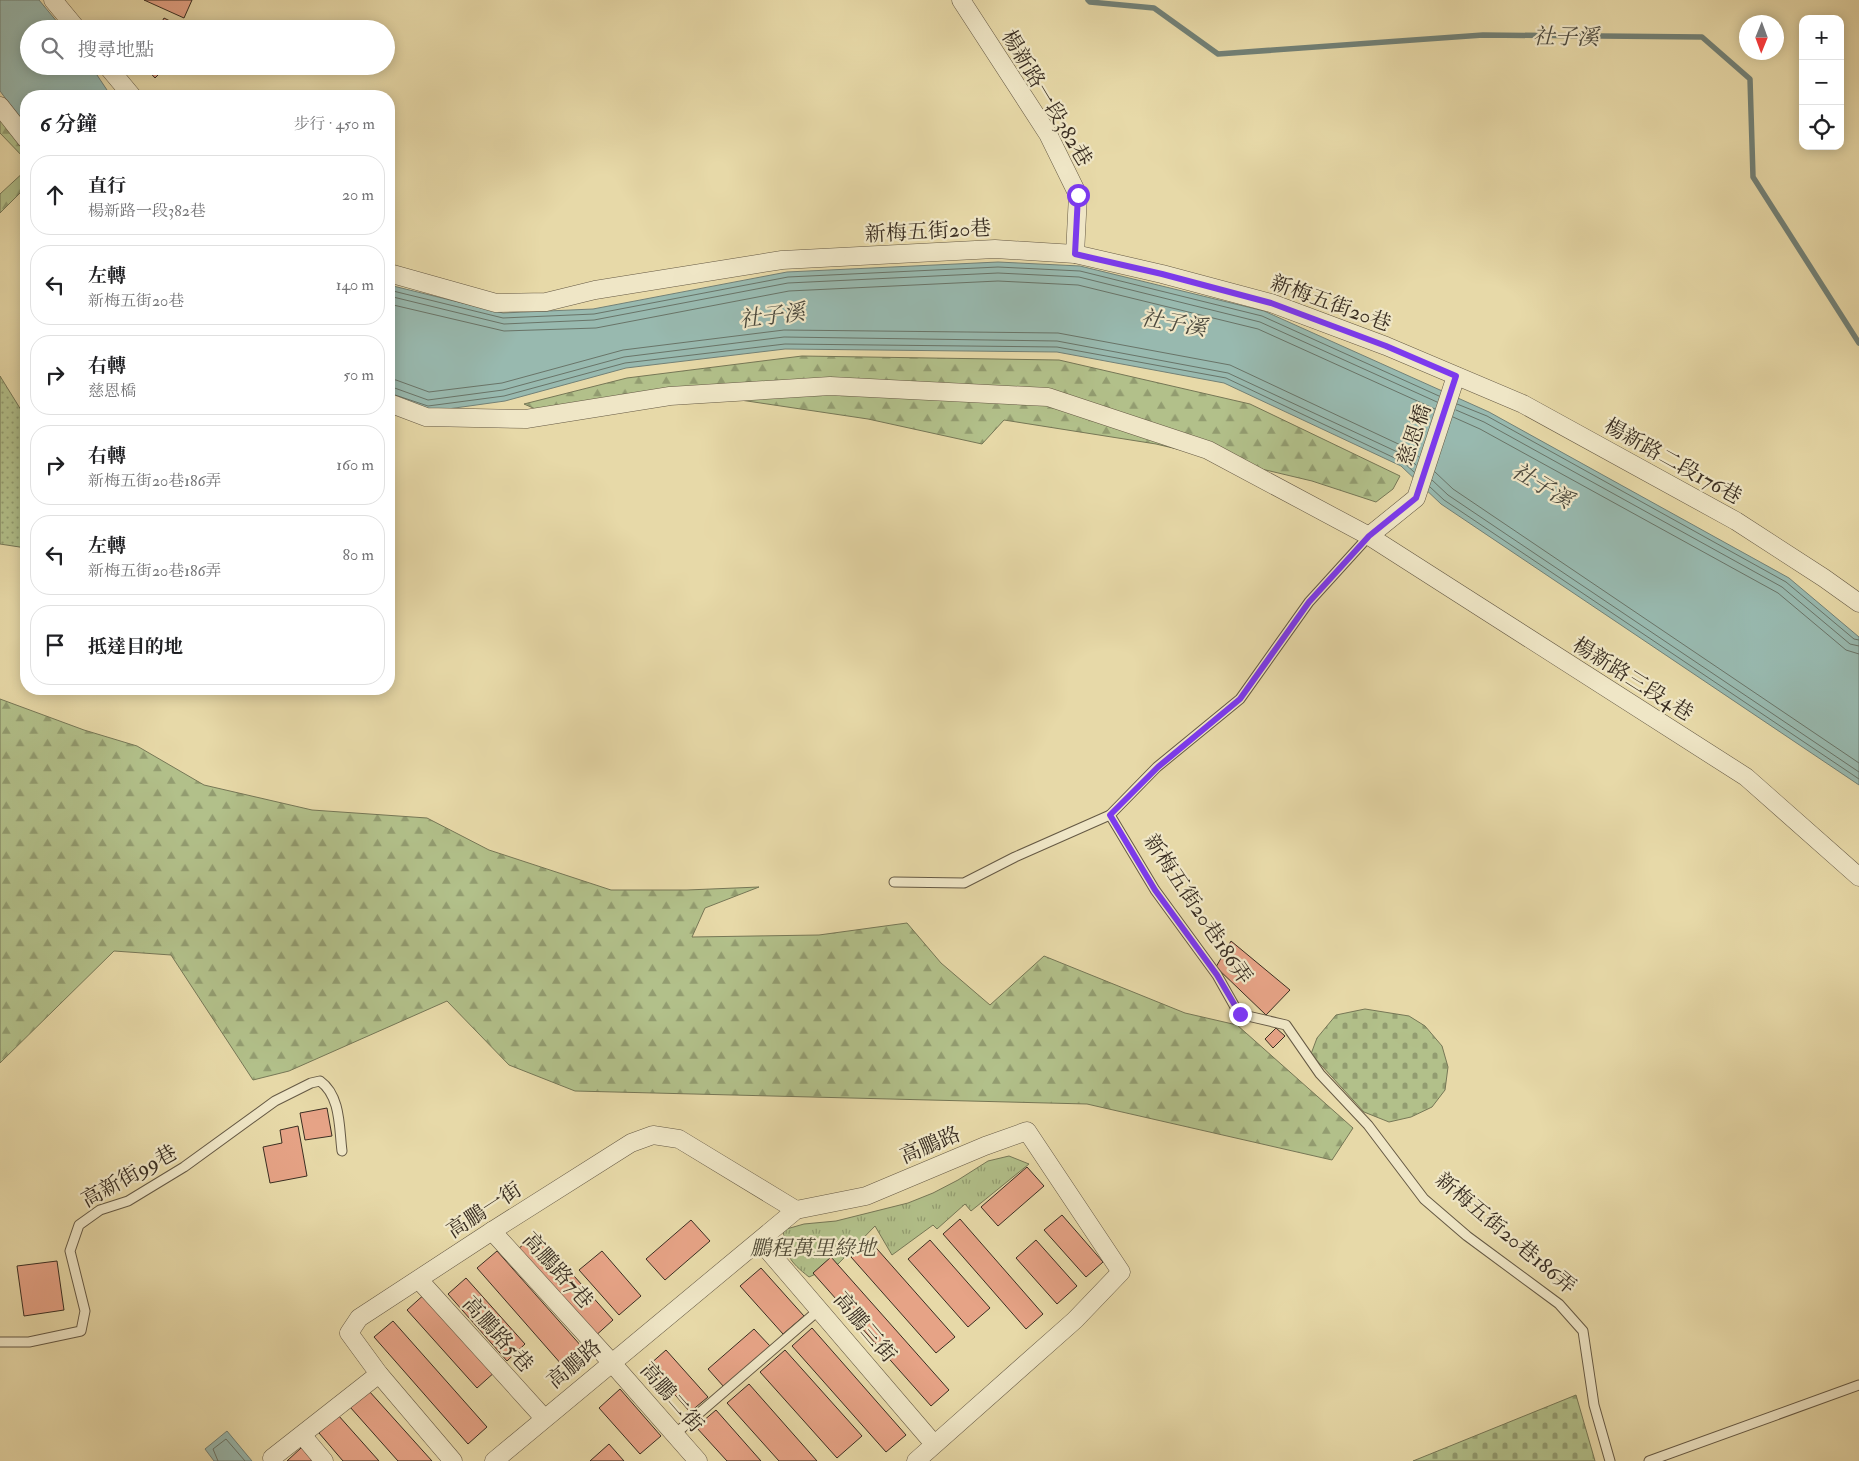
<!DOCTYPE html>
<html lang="zh-TW">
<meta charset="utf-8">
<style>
:root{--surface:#fff;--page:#f2f2f2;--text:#202124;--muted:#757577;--line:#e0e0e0}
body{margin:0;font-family:"IM FELL Double Pica","Noto Serif TC",serif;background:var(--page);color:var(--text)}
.controls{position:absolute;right:15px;top:15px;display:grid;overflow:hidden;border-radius:10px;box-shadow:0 2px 12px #0003}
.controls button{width:45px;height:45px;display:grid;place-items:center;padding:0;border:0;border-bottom:1px solid var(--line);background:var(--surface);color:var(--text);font:25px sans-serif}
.compass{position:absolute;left:1739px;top:15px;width:45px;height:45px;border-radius:50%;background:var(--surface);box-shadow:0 2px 12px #0003;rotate:181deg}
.stop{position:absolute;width:15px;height:15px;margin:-11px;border:4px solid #7c3aed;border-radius:50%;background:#fff}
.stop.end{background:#7c3aed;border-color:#fff;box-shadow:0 1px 5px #0008}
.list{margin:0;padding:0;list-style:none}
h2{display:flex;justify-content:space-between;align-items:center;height:65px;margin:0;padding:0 20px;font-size:21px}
h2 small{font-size:16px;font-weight:400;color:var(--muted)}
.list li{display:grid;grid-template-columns:32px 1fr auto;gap:15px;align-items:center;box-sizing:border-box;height:80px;margin:0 10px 10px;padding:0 10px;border:1px solid var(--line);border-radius:20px}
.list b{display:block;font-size:19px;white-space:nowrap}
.list p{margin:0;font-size:16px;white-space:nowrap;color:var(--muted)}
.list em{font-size:16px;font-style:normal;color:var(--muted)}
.icon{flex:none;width:28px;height:28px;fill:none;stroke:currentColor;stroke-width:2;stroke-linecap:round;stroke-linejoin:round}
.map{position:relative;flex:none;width:1859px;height:1461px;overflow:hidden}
.search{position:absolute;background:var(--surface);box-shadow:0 2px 12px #0003;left:20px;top:20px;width:375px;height:55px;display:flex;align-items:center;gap:12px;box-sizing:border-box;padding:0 18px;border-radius:28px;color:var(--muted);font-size:19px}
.panel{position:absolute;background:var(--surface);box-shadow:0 2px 12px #0003;left:20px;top:90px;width:375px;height:605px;border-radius:20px}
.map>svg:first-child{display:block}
.grass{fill:url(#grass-dots);stroke:#767756}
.forest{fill:url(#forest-firs);stroke:#767756}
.cemetery{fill:url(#cemetery-stones);stroke:#767756}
.park{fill:url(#park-tufts);stroke:#767756}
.water{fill:#98b9af;stroke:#728177}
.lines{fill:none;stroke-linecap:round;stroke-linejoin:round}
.shore{stroke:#697468;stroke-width:1}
.stream{stroke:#728177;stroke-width:5.5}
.building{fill:#e6a386;stroke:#3a2e22}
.lane-casing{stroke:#655944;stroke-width:11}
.street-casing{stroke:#655944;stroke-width:19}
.lane{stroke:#efe6c6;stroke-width:9}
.street{stroke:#efe6c6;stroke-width:18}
.route{stroke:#7c3aed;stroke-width:6}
.labels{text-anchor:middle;stroke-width:4.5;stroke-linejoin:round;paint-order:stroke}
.street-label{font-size:21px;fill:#3a2e22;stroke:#efe6c6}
.park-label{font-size:21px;font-style:italic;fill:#524b37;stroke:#efe6c6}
.water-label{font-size:22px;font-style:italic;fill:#4d4a3e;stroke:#efe6c6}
</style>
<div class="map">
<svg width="1859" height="1461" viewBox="0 0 1859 1461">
<defs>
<pattern id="grass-dots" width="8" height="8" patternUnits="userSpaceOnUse" patternTransform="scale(1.25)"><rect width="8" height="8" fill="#b2c08a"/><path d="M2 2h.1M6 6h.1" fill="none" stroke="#929c70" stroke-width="1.8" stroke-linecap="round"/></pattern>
<pattern id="forest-firs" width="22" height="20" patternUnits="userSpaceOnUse" patternTransform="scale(1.25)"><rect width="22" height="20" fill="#b2c08a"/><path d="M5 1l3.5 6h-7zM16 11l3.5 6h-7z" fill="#929c70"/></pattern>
<pattern id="cemetery-stones" width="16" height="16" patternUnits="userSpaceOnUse" patternTransform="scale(1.25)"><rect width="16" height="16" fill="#b2c08a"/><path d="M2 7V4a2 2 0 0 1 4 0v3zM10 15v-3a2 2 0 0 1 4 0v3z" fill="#929c70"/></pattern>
<pattern id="park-tufts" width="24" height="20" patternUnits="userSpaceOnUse" patternTransform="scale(1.25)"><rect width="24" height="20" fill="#b2c08a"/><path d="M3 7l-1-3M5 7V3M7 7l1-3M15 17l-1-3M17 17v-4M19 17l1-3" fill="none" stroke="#929c70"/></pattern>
</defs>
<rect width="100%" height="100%" fill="#e7d9a8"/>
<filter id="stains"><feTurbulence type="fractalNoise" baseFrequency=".004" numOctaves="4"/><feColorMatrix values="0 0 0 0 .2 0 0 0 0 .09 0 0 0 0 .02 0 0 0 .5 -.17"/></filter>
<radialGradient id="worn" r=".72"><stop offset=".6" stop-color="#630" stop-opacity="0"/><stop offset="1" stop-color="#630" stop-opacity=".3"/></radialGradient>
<polygon class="grass" points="0,376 26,418 26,548 0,544"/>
<g class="forest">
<polygon points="0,103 26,139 26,160 0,133"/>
<polygon points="26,170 26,187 0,213 0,194"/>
<polygon points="802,356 1059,360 1250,404 1400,476 1393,489 1376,502 1312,481 1156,444 1004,420 982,444 868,419 673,390 540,411 524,404 627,378"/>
<polygon points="0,699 84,730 137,746 204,785 312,810 427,818 489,850 611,890 687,890 759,887 705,908 692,937 819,935 907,923 941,963 990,1005 1044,956 1185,1013 1237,1025 1353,1128 1332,1160 1087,1104 575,1091 509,1065 447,1001 289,1071 253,1080 171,955 114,951 0,1063"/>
</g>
<g class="cemetery">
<polygon points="1365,1009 1409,1016 1425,1026 1442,1046 1448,1067 1445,1090 1432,1107 1411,1117 1389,1122 1364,1112 1311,1054 1317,1038 1336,1015"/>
<polygon points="1576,1395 1595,1461 1413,1461"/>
</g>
<path class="park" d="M1009 1156 1029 1164 971 1211 965 1204 937 1229 933 1225 892 1255 875 1226 838 1264 809 1277C789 1261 786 1256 783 1230L804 1224 836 1221 908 1203 933 1193 958 1180 988 1161Z"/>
<g class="water">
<polygon points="0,0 39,0 63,29 29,29 29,66 91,66 111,96 26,96 26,126 0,91"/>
<polygon points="998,262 1080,266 1264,311 1489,412 1789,578 1859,637 1859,785 1441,504 1401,466 1224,383 1057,352 785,349 626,368 505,401 426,412 389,397 389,285 503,313 593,309 787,272"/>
<polygon points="227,1431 252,1461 214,1461 205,1449"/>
</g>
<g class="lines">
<g class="shore">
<polyline points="389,290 503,318 594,314 788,277 998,267 1080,271 1262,316 1439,396"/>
<polyline points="389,296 504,324 594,320 788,283 998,273 1079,277 1260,322 1437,402"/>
<polyline points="389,304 504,331 596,328 789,291 998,281 1078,285 1258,329 1435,409"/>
<polyline points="389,379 396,380 429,392 502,383 623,350 784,330 1058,333 1230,365 1409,449 1419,457"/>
<polyline points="389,386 428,400 503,390 624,357 784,337 1057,341 1228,373 1406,456 1416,465"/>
<polyline points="389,393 428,406 504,396 625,363 785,344 1057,347 1226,378 1403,462 1414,472"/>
<polyline points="1457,404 1487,416 1786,582 1854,639 1859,640"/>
<polyline points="1456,410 1484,422 1782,587 1850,644 1859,646"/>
<polyline points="1453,417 1480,429 1778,593 1846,650 1859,654"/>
<polyline points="1435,472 1453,489 1859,763"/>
<polyline points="1432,480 1448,495 1859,772"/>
<polyline points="1430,487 1444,500 1859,779"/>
<polyline points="218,1461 213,1449 226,1439 245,1461"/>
</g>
<polyline class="stream" points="1088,0 1090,2 1154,8 1218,54 1483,35 1702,37 1750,79 1753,177 1859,343"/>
</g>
<g class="building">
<polygon points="144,0 192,0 184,18"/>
<polygon points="164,18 186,29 158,29"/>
<polygon points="144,66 170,66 168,71 164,69 155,78"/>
<polygon points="1231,941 1290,990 1266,1015 1216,967"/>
<polygon points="1276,1028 1285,1036 1273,1048 1265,1039"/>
<polygon points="327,1108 332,1136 305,1140 300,1113"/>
<polygon points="298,1126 307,1176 270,1183 263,1147 282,1143 280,1130"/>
<polygon points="1027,1167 1044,1186 998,1226 981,1207"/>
<polygon points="1062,1215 1103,1262 1086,1277 1044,1230"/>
<polygon points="960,1219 1043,1314 1026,1329 943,1234"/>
<polygon points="691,1220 710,1241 665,1280 646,1259"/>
<polygon points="536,1233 613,1320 593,1338 516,1251"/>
<polygon points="930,1240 990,1308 968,1327 908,1259"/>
<polygon points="1036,1240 1077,1286 1057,1304 1016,1258"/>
<polygon points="870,1241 955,1337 936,1353 851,1257"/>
<polygon points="497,1251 582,1347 562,1365 477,1268"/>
<polygon points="602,1251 641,1296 619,1315 579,1270"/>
<polygon points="831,1257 949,1390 931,1406 813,1273"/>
<polygon points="57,1261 64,1310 24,1316 17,1266"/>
<polygon points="761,1268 804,1316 783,1334 740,1286"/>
<polygon points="466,1278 525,1344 507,1361 448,1294"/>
<polygon points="427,1292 496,1371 477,1388 407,1310"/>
<polygon points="393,1321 487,1427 468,1444 374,1337"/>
<polygon points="812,1328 906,1435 886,1452 792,1346"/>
<polygon points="754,1329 770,1346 724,1387 708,1369"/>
<polygon points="666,1350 708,1397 690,1412 649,1365"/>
<polygon points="785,1350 862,1436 837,1458 760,1372"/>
<polygon points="749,1384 817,1461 779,1461 727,1403"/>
<polygon points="620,1389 661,1436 640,1454 599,1408"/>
<polygon points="369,1391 432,1461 398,1461 350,1407"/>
<polygon points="716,1410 761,1461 727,1461 696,1427"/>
<polygon points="338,1415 379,1461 343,1461 319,1433"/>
<polygon points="609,1444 624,1461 590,1461"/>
<polygon points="302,1447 314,1461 287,1461"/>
</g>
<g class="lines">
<g class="lane-casing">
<g id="lane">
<polyline points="1369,536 1309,602 1240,699 1157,767 1110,815 1155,890 1217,975 1239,1014 1286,1025 1320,1074 1368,1125 1424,1199 1467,1236 1559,1304 1583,1331 1594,1405 1610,1461"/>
<polyline points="894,882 964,883 1015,857 1110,815"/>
<path d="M0 1342H29L81 1331 85 1311 70 1251 79 1225 100 1210 128 1201 184 1167 275 1101 311 1083 320 1081C341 1096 339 1128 342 1151"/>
<polyline points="675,1434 820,1309"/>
<polyline points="1649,1461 1859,1385"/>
</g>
</g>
<g class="street-casing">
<g id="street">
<polyline points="53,0 77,29"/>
<polyline points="961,0 1048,134 1078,195 1075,254"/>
<polyline points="107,66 132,96"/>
<polyline points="0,106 26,139"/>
<polyline points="389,273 496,303 546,302 595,290 782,260 995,249 1075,254 1162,274 1271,303 1386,346 1523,404 1736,521 1824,578 1859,603"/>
<polyline points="389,403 426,417 526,419 670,396 830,386 1048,397 1208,450 1369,536 1746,777 1859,877"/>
<polyline points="1369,536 1416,498 1456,376"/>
<polyline points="492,1231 611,1362 698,1461"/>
<polyline points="760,1241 934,1444"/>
<polyline points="419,1280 544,1418"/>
<polyline points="303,1436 324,1461"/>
<polyline points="272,1458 379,1374"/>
<polyline points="453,1461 379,1374 349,1333 359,1318 492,1231 631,1143 653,1135 679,1139 796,1210"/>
<polyline points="494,1461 796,1210 866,1196 985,1146 1027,1131 1121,1272 1075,1320 916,1461"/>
</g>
</g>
<use href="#lane" class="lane"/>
<use href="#street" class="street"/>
</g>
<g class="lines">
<polyline class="route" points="1078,195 1075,254 1162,274 1271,303 1386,346 1456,376 1416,498 1369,536 1309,602 1240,699 1158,767 1110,815 1155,890 1217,975 1240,1014"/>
</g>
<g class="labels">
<g class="street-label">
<text transform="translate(1047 98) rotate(59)" y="7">楊新路一段382巷</text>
<text transform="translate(928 231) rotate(-3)" y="7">新梅五街20巷</text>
<text transform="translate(1331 303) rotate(20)" y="7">新梅五街20巷</text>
<text transform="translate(1414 435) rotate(-71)" y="7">慈恩橋</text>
<text transform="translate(1673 461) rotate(29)" y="7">楊新路二段176巷</text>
<text transform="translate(1633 679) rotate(32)" y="7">楊新路三段4巷</text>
<text transform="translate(1198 909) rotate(56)" y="7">新梅五街20巷186弄</text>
<text transform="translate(930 1145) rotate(-23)" y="7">高鵬路</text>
<text transform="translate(129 1176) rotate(-29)" y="7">高新街99巷</text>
<text transform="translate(484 1210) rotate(-33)" y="7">高鵬一街</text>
<text transform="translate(1506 1233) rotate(40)" y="7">新梅五街20巷186弄</text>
<text transform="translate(558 1270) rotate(48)" y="7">高鵬路7巷</text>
<text transform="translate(865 1327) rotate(50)" y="7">高鵬三街</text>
<text transform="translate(498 1334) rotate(48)" y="7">高鵬路5巷</text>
<text transform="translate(574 1364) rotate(-40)" y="7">高鵬路</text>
<text transform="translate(672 1397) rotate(49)" y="7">高鵬二街</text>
</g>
<g class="park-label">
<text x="813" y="1255">鵬程萬里綠地</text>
</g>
<g class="water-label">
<text transform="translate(1566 36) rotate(1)" y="8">社子溪</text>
<text transform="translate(772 315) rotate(-7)" y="8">社子溪</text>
<text transform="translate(1174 322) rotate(10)" y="8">社子溪</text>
<text transform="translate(1543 485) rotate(31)" y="8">社子溪</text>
</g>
</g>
<rect width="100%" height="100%" filter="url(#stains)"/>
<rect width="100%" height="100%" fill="url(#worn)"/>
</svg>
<div class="controls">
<button>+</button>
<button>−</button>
<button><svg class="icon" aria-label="locate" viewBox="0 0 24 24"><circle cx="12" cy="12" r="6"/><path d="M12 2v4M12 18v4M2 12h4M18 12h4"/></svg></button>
</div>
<svg class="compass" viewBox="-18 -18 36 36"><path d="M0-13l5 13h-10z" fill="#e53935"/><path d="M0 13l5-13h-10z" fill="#757577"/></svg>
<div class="stop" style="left:1078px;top:195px"></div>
<div class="stop end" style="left:1240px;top:1014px"></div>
<div class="search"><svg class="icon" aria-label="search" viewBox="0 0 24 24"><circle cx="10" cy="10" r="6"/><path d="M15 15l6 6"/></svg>搜尋地點</div>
<section class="panel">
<h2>6 分鐘<small>步行 · 450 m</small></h2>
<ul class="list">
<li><svg class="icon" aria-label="ahead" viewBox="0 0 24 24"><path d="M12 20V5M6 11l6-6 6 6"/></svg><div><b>直行</b><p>楊新路一段382巷</p></div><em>20 m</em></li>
<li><svg class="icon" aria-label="left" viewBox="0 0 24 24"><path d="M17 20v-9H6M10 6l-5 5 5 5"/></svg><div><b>左轉</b><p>新梅五街20巷</p></div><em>140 m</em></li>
<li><svg class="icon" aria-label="right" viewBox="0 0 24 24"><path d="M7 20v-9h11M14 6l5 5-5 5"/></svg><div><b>右轉</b><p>慈恩橋</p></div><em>50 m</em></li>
<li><svg class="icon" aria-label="right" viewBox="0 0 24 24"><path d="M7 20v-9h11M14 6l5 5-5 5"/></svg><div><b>右轉</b><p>新梅五街20巷186弄</p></div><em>160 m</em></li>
<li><svg class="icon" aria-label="left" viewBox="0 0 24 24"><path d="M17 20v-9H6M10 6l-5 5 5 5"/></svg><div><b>左轉</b><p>新梅五街20巷186弄</p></div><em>80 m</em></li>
<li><svg class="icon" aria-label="arrive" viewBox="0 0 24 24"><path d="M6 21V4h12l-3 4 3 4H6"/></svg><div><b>抵達目的地</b></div></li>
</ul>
</section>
</div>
